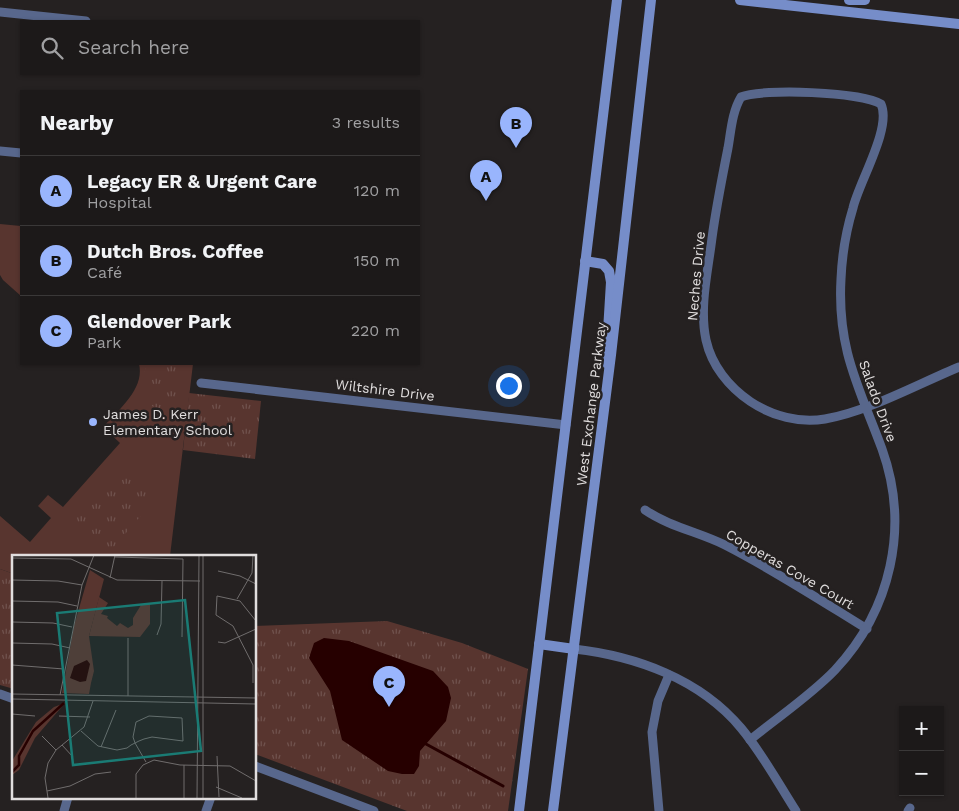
<!DOCTYPE html>
<meta charset="utf-8">
<style>
:root{--surface:#1c1919;--page:#252222;--text:#f1f3f6;--muted:#a0a0a2;--line:#3a3838;--accent:#99b5fd}
body{margin:0;font-family:"Work Sans",sans-serif;background:var(--page);color:var(--text)}
.controls{position:absolute;right:15px;bottom:15px;display:grid;overflow:hidden;border-radius:0px;box-shadow:0 1px 4px #0004}
.controls button{width:45px;height:45px;display:grid;place-items:center;padding:0;border:0;border-bottom:1px solid var(--line);background:var(--surface);color:var(--text);font:25px sans-serif}
.you{position:absolute;left:508px;top:385px;width:18px;height:18px;margin:-12px;border:4px solid #fff;border-radius:50%;background:#1a73e8;box-shadow:0 0 0 8px #1a73e833}
.badge{display:grid;place-items:center;width:32px;height:32px;border-radius:50%;background:var(--accent);color:#111;font-size:16px;font-weight:700}
.pin{position:absolute;translate:-50% -41px;filter:drop-shadow(0 1px 2px #0008)}
.pin::after{content:'';position:absolute;top:26px;width:18px;height:15px;background:inherit;clip-path:polygon(0 0,100% 0,50% 100%)}
.list{margin:0;padding:0;list-style:none}
h2{display:flex;justify-content:space-between;align-items:center;height:65px;margin:0;padding:0 20px;font-size:21px}
h2 small{font-size:16px;font-weight:400;color:var(--muted)}
.list li{display:grid;grid-template-columns:32px 1fr auto;gap:15px;align-items:center;box-sizing:border-box;height:70px;padding:0 20px;border-top:1px solid var(--line)}
.list b{display:block;font-size:19px;white-space:nowrap}
.list p{margin:0;font-size:16px;white-space:nowrap;color:var(--muted)}
.list em{font-size:16px;font-style:normal;color:var(--muted)}
.icon{flex:none;width:28px;height:28px;fill:none;stroke:currentColor;stroke-width:2;stroke-linecap:round;stroke-linejoin:round}
.map{position:relative;flex:none;width:959px;height:811px;overflow:hidden}
.search{position:absolute;background:var(--surface);box-shadow:0 1px 4px #0004;left:20px;top:20px;width:400px;height:55px;display:flex;align-items:center;gap:12px;box-sizing:border-box;padding:0 18px;border-radius:0px;color:var(--muted);font-size:19px}
.panel{position:absolute;background:var(--surface);box-shadow:0 1px 4px #0004;left:20px;top:90px;width:400px;height:275px;border-radius:0px}
.map>svg:first-child{display:block}
.green{fill:#58352f}
.park{fill:url(#park-tufts)}
.water{fill:#260000}
.lines{fill:none;stroke-linecap:round;stroke-linejoin:round}
.stream{stroke:#260000;stroke-width:3}
.minor{stroke:#58678c;stroke-width:9}
.secondary{stroke:#768dc9;stroke-width:10}
.poi-dot{fill:#99b5fd;stroke:#252121;stroke-width:2}
.labels{text-anchor:middle;stroke-width:5;stroke-linejoin:round;paint-order:stroke}
.street-label{font-size:14px;fill:#e1dede;stroke:#252121}
.poi-label{font-size:14px;fill:#e1dede;stroke:#252121;text-anchor:start}
.inset-river{fill:none;stroke:#260000;stroke-width:2.5}
.inset-road{fill:none;stroke:#706d6d;stroke-width:1}
.view{fill:#1a7b74;fill-opacity:0.15;stroke:#1a7b74;stroke-width:2.5}
.inset-edge{fill:none;stroke:#e1dede;stroke-width:2.5}
</style>
<div class="map">
<svg width="959" height="811" viewBox="0 0 959 811">
<defs>
<pattern id="park-tufts" width="24" height="20" patternUnits="userSpaceOnUse" patternTransform="scale(1.25)"><rect width="24" height="20" fill="#58352f"/><path d="M3 7l-1-3M5 7V3M7 7l1-3M15 17l-1-3M17 17v-4M19 17l1-3" fill="none" stroke="#70524d"/></pattern>
</defs>
<rect width="100%" height="100%" fill="#252121"/>
<g class="green">
<polygon points="0,224 21,226 21,296 3,280 0,275"/>
<path d="M139 364H193L170 556H14V574L0 569V516L30 542 51 518 38 506 48 495 63 507 120 443 103 427C118 410 145 389 139 364Z"/>
</g>
<g class="park">
<polygon points="147,364 176,364 179,366 175,408 167,410 151,406 144,374"/>
<polygon points="189,393 261,401 255,459 183,450"/>
<polygon points="122,464 158,496 106,556 71,524"/>
<polygon points="0,569 14,574 14,689 0,685"/>
<polygon points="387,621 462,643 528,669 508,811 407,811 255,754 255,626"/>
</g>
<polygon class="water" points="324,638 349,641 433,671 448,687 451,698 446,721 420,751 419,766 414,774 402,774 388,771 342,740 330,691 309,658 314,643"/>
<g class="lines">
<polyline class="stream" points="426,744 503,786"/>
<g class="minor">
<polyline points="0,12 86,21"/>
<polyline points="0,151 21,153"/>
<polyline points="201,383 566,425"/>
<path d="M645 510C670 527 699 532 725 545 774 570 820 600 867 629"/>
<path d="M574 649C636 656 700 679 741 728 762 753 778 783 796 811"/>
<polyline points="0,694 14,699"/>
<path d="M750 740C778 717 810 696 835 670 891 610 910 527 882 449 859 387 837 349 841 279 842 255 846 231 853 208 859 182 892 128 881 104 862 92 762 88 741 97 732 112 731 131 728 148 722 178 716 208 712 238 708 271 699 307 706 340 717 390 774 428 825 419 867 412 918 384 959 367"/>
<polyline points="255,766 374,811"/>
<polyline points="64,811 68,797"/>
<polyline points="206,811 211,797"/>
<polyline points="659,811 652,732 658,701 669,675"/>
<polyline points="908,811 910,808"/>
</g>
<g class="secondary">
<polyline points="740,0 959,24"/>
<polyline points="849,0 865,0"/>
<polyline points="585,261 603,264 609,271 611,282 606,363"/>
<polyline points="539,644 574,649"/>
<polyline points="519,811 617,0"/>
<polyline points="553,811 611,355 651,0"/>
</g>
</g>
<circle class="poi-dot" cx="93" cy="422" r="5"/>
<g class="labels">
<g class="street-label">
<text transform="translate(696 276) rotate(-85)" y="5">Neches Drive</text>
<text transform="translate(385 390) rotate(7)" y="5">Wiltshire Drive</text>
<text transform="translate(878 401) rotate(70)" y="5">Salado Drive</text>
<text transform="translate(591 404) rotate(-83)" y="5">West Exchange Parkway</text>
<text transform="translate(790 569) rotate(30)" y="5">Copperas Cove Court</text>
</g>
<g class="poi-label">
<text x="103" y="419">James D. Kerr<tspan x="103" dy="16">Elementary School</tspan></text>
</g>
</g>
<g transform="translate(12 555)">
<rect width="244" height="244" fill="#252121"/>
<path d="M87 42 96 48 89 59 96 61 95 63 105 71 108 68 116 73 121 70V63L129 50 138 48V69L128 82 77 81Z" fill="#58352f"/>
<path d="M53 148 23 183 7 215 0 220V206L24 167 42 152Z" fill="#58352f"/>
<path d="M78 15 92 24 77 81 82 116 79 128 77 139 50 138 62 71Z" fill="#58352f"/>
<path d="M75 105 78 109 74 126 68 127 58 123 62 111Z" fill="#260000"/>
<path class="inset-river" d="M0 217 7 210V201L21 176 52 148"/>
<path class="inset-road" d="M103 2 171 4 170 82M0 3 59 4 105 25 188 26M206 16 228 21 244 29M98 23 103 0M0 25 46 26 70 30M225 44 240 18 241 0M0 46 46 47 65 51M0 67 41 68 60 72M145 80 149 69 150 26M206 87 213 88 244 74M0 88 40 89 58 93M0 110 52 114M241 128V110L221 71 204 60 205 41 228 46 244 66M0 139 244 143M48 140 70 30 82 0M116 141V83M0 144 244 149M0 159 23 161M47 161 78 162M69 176 86 191 105 195 115 193 119 190 127 186 132 184 140 182 171 186 170 163 137 161 124 167 121 182 123 188 134 207M30 181 44 195M50 190 61 202M89 192 104 155M205 201 207 242M172 210V243M204 232 230 243M35 236 58 231 83 219 99 217M36 243 33 223 36 208 44 195 72 172 81 146M124 243V219L131 210 142 205 168 210 218 211 244 226M185 243 187 0M191 243V0"/>
<path class="view" d="M173 45 189 196 61 210 45 58Z"/>
<rect width="244" height="244" class="inset-edge"/>
</g>
</svg>
<div class="controls">
<button>+</button>
<button>−</button>
</div>
<div class="you"></div>
<div class="pin badge" style="left:486px;top:201px">A</div>
<div class="pin badge" style="left:516px;top:148px">B</div>
<div class="pin badge" style="left:389px;top:707px">C</div>
<div class="search"><svg class="icon" aria-label="search" viewBox="0 0 24 24"><circle cx="10" cy="10" r="6"/><path d="M15 15l6 6"/></svg>Search here</div>
<section class="panel">
<h2>Nearby<small>3 results</small></h2>
<ul class="list">
<li><span class="badge">A</span><div><b>Legacy ER &amp; Urgent Care</b><p>Hospital</p></div><em>120 m</em></li>
<li><span class="badge">B</span><div><b>Dutch Bros. Coffee</b><p>Café</p></div><em>150 m</em></li>
<li><span class="badge">C</span><div><b>Glendover Park</b><p>Park</p></div><em>220 m</em></li>
</ul>
</section>
</div>
